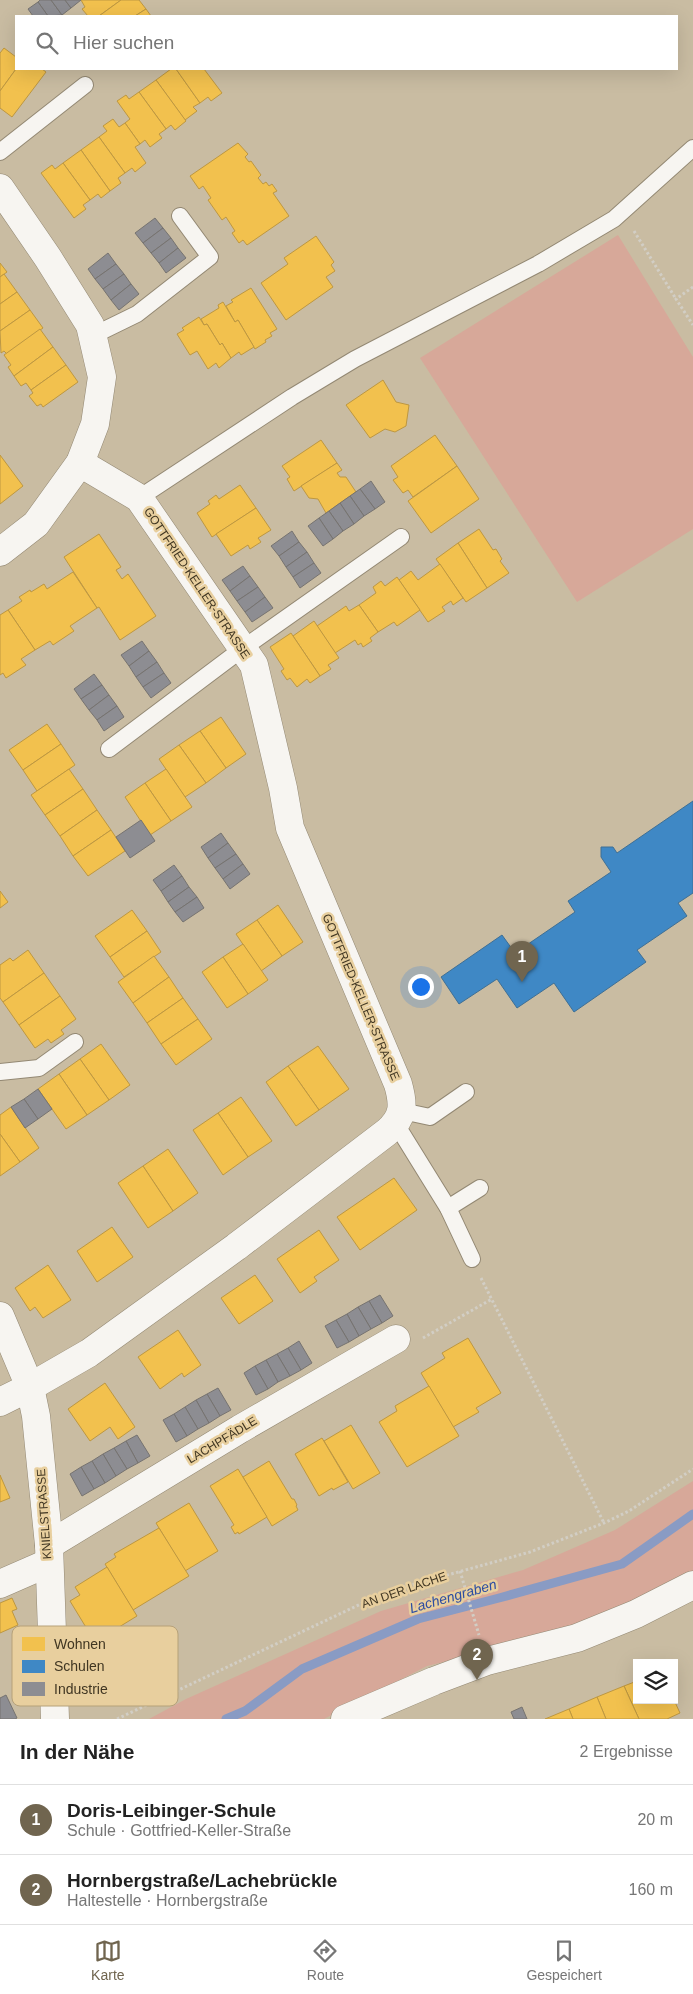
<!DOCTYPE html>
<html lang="de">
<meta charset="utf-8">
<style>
:root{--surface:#fff;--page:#f2f2f2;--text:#222;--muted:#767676;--line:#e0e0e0;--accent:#70654f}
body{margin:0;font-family:Helvetica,sans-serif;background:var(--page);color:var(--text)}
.controls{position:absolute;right:15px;bottom:15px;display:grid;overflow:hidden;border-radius:0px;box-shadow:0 5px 20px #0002}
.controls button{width:45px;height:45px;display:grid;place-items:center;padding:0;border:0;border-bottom:1px solid var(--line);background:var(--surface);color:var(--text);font:25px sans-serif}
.you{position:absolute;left:420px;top:986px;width:18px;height:18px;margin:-12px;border:4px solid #fff;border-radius:50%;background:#1a73e8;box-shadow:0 0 0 8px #1a73e833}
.badge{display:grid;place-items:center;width:32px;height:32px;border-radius:50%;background:var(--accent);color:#fff;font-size:16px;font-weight:700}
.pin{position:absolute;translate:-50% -41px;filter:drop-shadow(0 1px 2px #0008)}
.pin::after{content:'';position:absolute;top:26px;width:18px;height:15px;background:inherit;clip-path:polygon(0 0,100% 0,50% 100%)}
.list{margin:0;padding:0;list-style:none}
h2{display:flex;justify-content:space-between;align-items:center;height:65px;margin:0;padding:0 20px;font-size:21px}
h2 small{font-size:16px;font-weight:400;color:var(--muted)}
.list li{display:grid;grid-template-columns:32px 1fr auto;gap:15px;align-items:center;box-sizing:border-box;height:70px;padding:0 20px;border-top:1px solid var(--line)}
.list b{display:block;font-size:19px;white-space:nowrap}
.list p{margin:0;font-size:16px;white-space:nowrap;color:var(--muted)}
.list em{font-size:16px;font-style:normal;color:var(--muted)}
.icon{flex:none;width:28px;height:28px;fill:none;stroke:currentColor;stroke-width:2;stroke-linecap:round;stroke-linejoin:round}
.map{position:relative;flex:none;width:693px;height:1719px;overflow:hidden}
.search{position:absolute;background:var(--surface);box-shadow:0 5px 20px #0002;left:15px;right:15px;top:15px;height:55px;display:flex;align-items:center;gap:12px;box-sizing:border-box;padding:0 18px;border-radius:0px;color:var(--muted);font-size:19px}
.sheet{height:205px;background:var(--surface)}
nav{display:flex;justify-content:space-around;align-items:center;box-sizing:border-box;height:70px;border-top:1px solid var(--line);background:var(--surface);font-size:14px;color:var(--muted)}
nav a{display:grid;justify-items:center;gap:2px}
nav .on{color:var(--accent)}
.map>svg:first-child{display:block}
.green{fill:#d7a899}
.homes{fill:#f2c14e;stroke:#bd9741}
.schools{fill:#3f88c5;stroke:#3f6f94}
.industry{fill:#8d8d92;stroke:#767370}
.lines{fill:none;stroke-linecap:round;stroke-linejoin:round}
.stream{stroke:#899bc4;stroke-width:9}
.service-casing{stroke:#938873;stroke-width:18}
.minor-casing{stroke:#938873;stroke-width:29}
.path{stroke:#d2cec5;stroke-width:3;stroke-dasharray:2.5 2.5;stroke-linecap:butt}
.service{stroke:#f7f5f1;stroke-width:16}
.minor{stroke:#f7f5f1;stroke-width:28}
.labels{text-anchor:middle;stroke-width:5;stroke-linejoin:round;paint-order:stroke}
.street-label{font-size:12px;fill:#403622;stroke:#e8cf9e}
.water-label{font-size:14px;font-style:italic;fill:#2c4da1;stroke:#e8cf9e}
.key{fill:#e8cf9e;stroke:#b6a179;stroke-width:1}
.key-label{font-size:14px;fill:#403622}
</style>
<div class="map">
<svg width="693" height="1719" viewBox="0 0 693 1719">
<rect width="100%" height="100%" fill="#c9bca2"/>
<g class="green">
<polygon points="618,235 693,357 693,529 577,602 420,358"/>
<polygon points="693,1481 693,1572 600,1616 514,1645 427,1666 324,1719 149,1719 186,1699 381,1611 523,1570 615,1530"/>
</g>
<g class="homes">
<polygon points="81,0 121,0 99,16 88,16 82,9 85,7"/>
<polygon points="121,0 139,0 146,9 135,16 99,16"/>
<polygon points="146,9 151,16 135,16"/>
<polygon points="4,48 16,57 16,69 0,91 0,53"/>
<polygon points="16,69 42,69 46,72 12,117 0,108 0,91"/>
<polygon points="171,69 176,69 200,103 193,107 197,111 185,120 156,80"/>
<polygon points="176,69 204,69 222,93 211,101 208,97 200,103"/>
<polygon points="156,80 186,121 175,130 171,125 166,129 139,92"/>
<polygon points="139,92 166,129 159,134 162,138 150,147 145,140 140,144 125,123 130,119 117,101 126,95 129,99"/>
<polygon points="113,119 119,127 125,123 140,144 135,147 146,163 135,172 132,168 125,173 99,137 107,131 103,126"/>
<polygon points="99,137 125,173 118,178 121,183 110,191 81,150"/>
<polygon points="238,143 248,154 245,157 249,162 251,161 261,175 258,178 263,184 266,182 269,186 272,184 277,191 273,193 289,216 247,245 243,240 239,243 232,233 235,231 226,217 222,220 208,200 211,198 203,186 199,189 190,176"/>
<polygon points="81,150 110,191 101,198 98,194 90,200 63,163"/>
<polygon points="63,163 90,200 83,205 86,209 74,218 41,173 52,165 55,169"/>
<polygon points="316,236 334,262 331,265 335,271 326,277 333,287 286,320 261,283 288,264 284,258"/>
<polygon points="0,263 7,272 0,277"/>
<polygon points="4,274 17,292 0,304 0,277"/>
<polygon points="251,288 277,329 270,333 272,336 265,340 266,342 255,349 238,320 235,322 226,306 233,302 231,300"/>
<polygon points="17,292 30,310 0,331 0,304"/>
<polygon points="223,302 235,322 238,320 254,347 241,355 239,352 231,358 222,343 220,345 207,324 204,325 201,319 219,308 218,305"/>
<polygon points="30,310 43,328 7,354 4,351 1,353 0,331"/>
<polygon points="199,317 204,325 207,324 220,345 222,343 231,358 219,368 216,363 208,369 197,351 190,355 177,334 184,330 182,328"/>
<polygon points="40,329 53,347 14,376 8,367 11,365 4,355"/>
<polygon points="53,347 66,365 31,390 26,383 21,386 14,376"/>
<polygon points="66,365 78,382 43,407 41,404 37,406 29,396 33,393 31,390"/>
<polygon points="383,380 396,402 409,405 406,426 395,432 385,429 370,438 346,405"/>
<polygon points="435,435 457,466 413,497 408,490 403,493 393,480 398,477 391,466"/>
<polygon points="321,440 337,463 294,491 287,479 290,477 282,466"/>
<polygon points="0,455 23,486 0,504"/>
<polygon points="337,463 342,470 337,473 340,477 346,477 356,492 326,513 318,499 309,498 301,486"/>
<polygon points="457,466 479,499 431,533 408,501"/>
<polygon points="240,485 256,508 212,537 197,513 210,504 208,501 216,495 219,499"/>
<polygon points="256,508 271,530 258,538 261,542 250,549 248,545 231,556 216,534"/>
<polygon points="479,529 493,550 496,549 502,559 500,561 509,573 487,588 458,543"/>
<polygon points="99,534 121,567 116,570 122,579 128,574 156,616 120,640 99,607 97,608 64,557"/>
<polygon points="458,543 487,588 466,602 436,559"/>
<polygon points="440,564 463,598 453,605 451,601 442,607 445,611 428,622 399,580 411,571 418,580"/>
<polygon points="73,572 97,608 70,626 74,631 53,645 50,641 35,650 8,610 22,601 19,597 30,590 31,592 44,584 47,589"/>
<polygon points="397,577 420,610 397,626 394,622 378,632 359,605 376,593 373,587 381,581 385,586"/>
<polygon points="359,605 378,632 370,638 372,641 363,647 361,643 358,645 355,640 335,653 317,626 346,606 349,611"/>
<polygon points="8,610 35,650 21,659 26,665 6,678 3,673 0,675 0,615"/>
<polygon points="314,621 339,658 328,665 331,669 320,676 293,636"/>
<polygon points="291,633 320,676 310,683 307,679 297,687 290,678 287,680 281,671 284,669 270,647"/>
<polygon points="221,717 246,754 226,768 200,731"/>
<polygon points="47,724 61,744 23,770 9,750"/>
<polygon points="200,731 226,768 206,783 179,745"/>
<polygon points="61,744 75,765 37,791 23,770"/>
<polygon points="179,745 206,783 185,797 159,759"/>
<polygon points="69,769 83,789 45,815 31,795"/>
<polygon points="166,769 192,807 171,821 145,783"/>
<polygon points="145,783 171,821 150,835 125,797"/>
<polygon points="83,789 97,810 60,836 45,815"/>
<polygon points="97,810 111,830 73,856 60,836"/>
<polygon points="111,830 125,851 88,876 73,856"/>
<polygon points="0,891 8,902 0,908"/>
<polygon points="278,905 303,942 282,956 257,920"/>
<polygon points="132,910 147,931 110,957 95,936"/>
<polygon points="257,920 282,956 261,971 236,934"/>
<polygon points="147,931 161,952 124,977 110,957"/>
<polygon points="243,944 268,980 248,994 223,957"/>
<polygon points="28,950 44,973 3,1002 0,998 0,965 10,958 13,961"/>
<polygon points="154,956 169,977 133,1003 118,982"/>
<polygon points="223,957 248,994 227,1008 202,972"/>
<polygon points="44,973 60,996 19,1025 3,1002"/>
<polygon points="169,977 183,998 147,1023 133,1003"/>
<polygon points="60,996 76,1019 61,1030 64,1034 51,1043 48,1039 35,1048 19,1025"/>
<polygon points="183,998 198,1019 161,1044 147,1023"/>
<polygon points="198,1019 212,1039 176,1065 161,1044"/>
<polygon points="101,1044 130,1085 109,1100 80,1059"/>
<polygon points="318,1046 349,1089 319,1110 288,1066"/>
<polygon points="80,1059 109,1100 87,1115 59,1074"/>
<polygon points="288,1066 319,1110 296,1126 266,1082"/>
<polygon points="59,1074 87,1115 66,1129 38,1089"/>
<polygon points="241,1097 272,1141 248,1157 218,1113"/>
<polygon points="11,1107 39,1148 20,1162 0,1134 0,1115"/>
<polygon points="218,1113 248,1157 223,1175 193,1130"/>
<polygon points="0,1134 20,1162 0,1176"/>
<polygon points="168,1149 198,1193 173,1211 143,1166"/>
<polygon points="143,1166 173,1211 148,1228 118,1183"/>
<polygon points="394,1178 417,1210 360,1250 337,1217"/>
<polygon points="112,1227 133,1257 97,1282 77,1251"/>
<polygon points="319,1230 339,1260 314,1277 317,1281 300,1293 277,1259"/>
<polygon points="48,1265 71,1300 43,1318 35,1307 30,1311 15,1288"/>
<polygon points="255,1275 273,1301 239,1324 221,1298"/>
<polygon points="178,1330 201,1365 184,1377 182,1373 160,1389 138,1357"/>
<polygon points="468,1338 501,1393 476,1408 479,1412 453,1427 421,1373 445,1358 442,1353"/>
<polygon points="105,1383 135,1427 118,1439 110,1427 90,1441 68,1409"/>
<polygon points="429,1386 459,1436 407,1467 379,1422 397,1411 395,1406"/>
<polygon points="351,1425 380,1473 353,1489 324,1441"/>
<polygon points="322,1438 348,1482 333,1490 332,1488 319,1496 295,1454"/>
<polygon points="269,1461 292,1499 294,1499 297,1505 296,1506 298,1510 272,1526 243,1477"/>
<polygon points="238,1469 267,1517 239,1534 238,1532 235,1534 231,1527 234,1525 210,1486"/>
<polygon points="0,1475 10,1498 0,1502"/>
<polygon points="189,1503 218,1551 185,1571 156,1523"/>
<polygon points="159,1528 189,1576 133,1610 105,1564 116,1557 114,1554"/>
<polygon points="107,1567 137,1616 93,1643 85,1631 87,1629 70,1601 80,1595 75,1587"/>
<polygon points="12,1598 17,1609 12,1611 18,1625 0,1633 0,1603"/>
<polygon points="637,1681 637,1700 674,1700 680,1713 667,1719 639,1719 624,1686"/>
<polygon points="624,1686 639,1719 606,1719 597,1697"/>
<polygon points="597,1697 606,1719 573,1719 569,1709"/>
<polygon points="569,1709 573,1719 545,1719"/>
</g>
<polygon class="schools" points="693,801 693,893 678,903 687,916 637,950 646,962 574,1012 554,983 517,1008 497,979 459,1004 441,977 502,935 515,953 575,912 568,901 611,872 601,857 601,847 613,847 617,853"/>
<g class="industry">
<polygon points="40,0 51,0 62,15 48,16 38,2"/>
<polygon points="51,0 65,0 71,8 62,15"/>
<polygon points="65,0 81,0 71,8"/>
<polygon points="38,2 48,16 33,16 28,9"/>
<polygon points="155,218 163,228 143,243 135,233"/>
<polygon points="163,228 171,238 151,253 143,243"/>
<polygon points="171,238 178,248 159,263 151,253"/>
<polygon points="178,248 186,258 166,273 159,263"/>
<polygon points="108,253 116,264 95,279 88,269"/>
<polygon points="116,264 124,274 103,289 95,279"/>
<polygon points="124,274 131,284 111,300 103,289"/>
<polygon points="131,284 139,294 119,310 111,300"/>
<polygon points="371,481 385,502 375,509 360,489"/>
<polygon points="360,489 375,509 364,516 350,496"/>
<polygon points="350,496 364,516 354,524 340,503"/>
<polygon points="340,503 354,524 343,531 329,511"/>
<polygon points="329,511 343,531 333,539 319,518"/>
<polygon points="319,518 333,539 323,546 308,526"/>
<polygon points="292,531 299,542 279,556 271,546"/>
<polygon points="299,542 307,552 286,567 279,556"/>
<polygon points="307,552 314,563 293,577 286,567"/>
<polygon points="314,563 321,573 300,588 293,577"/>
<polygon points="243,566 250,576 230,591 222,580"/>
<polygon points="250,576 258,587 237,601 230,591"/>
<polygon points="258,587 265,597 245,612 237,601"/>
<polygon points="265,597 273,608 252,622 245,612"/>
<polygon points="142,641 149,651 129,666 121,655"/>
<polygon points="149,651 157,662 136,677 129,666"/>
<polygon points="157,662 164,673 143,687 136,677"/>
<polygon points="164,673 171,683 151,698 143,687"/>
<polygon points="94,674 102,685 81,699 74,689"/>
<polygon points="102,685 109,695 89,710 81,699"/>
<polygon points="109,695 117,706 97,720 89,710"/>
<polygon points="117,706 124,717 104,731 97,720"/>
<polygon points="141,820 155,841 130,858 116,837"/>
<polygon points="221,833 228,843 208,858 201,847"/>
<polygon points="228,843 236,854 215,868 208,858"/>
<polygon points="236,854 243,864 223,879 215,868"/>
<polygon points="243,864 250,874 230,889 223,879"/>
<polygon points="174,865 182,876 161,891 153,880"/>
<polygon points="182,876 189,887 168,902 161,891"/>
<polygon points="189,887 197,897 175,912 168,902"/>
<polygon points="197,897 204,908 183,922 175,912"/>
<polygon points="38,1089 52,1109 38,1119 24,1099"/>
<polygon points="24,1099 38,1119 25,1128 11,1107"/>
<polygon points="380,1295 393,1316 382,1323 369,1301"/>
<polygon points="369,1301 382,1323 371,1329 358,1307"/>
<polygon points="358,1307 371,1329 359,1336 347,1314"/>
<polygon points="347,1314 359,1336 349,1342 336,1320"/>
<polygon points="336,1320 349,1342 337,1348 325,1326"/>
<polygon points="299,1341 312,1363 301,1370 288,1348"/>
<polygon points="288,1348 301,1370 290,1376 277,1354"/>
<polygon points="277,1354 290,1376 278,1382 266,1360"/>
<polygon points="266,1360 278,1382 268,1389 255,1366"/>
<polygon points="255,1366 268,1389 256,1395 244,1373"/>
<polygon points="218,1388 231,1410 220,1416 207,1394"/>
<polygon points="207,1394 220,1416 209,1423 196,1400"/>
<polygon points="196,1400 209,1423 198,1429 185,1407"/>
<polygon points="185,1407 198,1429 187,1436 174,1414"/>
<polygon points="174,1414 187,1436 176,1442 163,1420"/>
<polygon points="137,1435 150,1456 138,1463 126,1441"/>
<polygon points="126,1441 138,1463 127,1469 114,1448"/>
<polygon points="114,1448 127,1469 116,1476 103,1454"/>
<polygon points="103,1454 116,1476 105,1483 92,1461"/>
<polygon points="92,1461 105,1483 94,1489 81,1467"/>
<polygon points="81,1467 94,1489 82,1496 70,1474"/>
<polygon points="6,1695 17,1718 15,1719 0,1719 0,1698"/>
<polygon points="522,1707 527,1719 514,1719 511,1712"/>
</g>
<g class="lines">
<polyline class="stream" points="226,1719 245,1711 302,1669 418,1619 499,1598 622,1564 693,1514"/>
<g class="service-casing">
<g id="service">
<polyline points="0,152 85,85"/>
<polyline points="92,336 137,314 210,257 180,216"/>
<polyline points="139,498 292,397 355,359 538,264 614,219 693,148"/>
<polyline points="109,749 242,649 401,537"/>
<polyline points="0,1072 39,1068 75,1042"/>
<polyline points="402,1111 430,1117 466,1092"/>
<polyline points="396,1124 448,1208 472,1259"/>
<polyline points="448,1208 480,1188"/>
</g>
</g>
<g class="minor-casing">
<g id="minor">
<polyline points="0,188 48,258 90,325 102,377 95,424 80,463 36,524 0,552"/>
<polyline points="0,1316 30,1387 36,1416 49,1545 55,1719"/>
<path d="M0 1402 30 1387 89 1353 236 1247 387 1132C404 1117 404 1105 398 1084L290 828 283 788 254 665 139 498 80 463"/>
<polyline points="49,1545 240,1429 396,1339"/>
<polyline points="0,1584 48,1563"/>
<polyline points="345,1719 434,1681 487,1661 577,1638 636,1614 693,1585"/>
</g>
</g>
<g class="path">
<polyline points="634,231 676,299"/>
<polyline points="693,287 676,299 693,325"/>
<polyline points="481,1278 604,1523"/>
<polyline points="423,1338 492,1299"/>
<polyline points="460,1571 479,1635"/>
<polyline points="117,1719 365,1602 408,1586 530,1552 604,1523 629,1511 693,1469"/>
</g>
<use href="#service" class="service"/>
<use href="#minor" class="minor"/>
</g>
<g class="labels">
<g class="street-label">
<text transform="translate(197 583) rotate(56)" y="4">GOTTFRIED-KELLER-STRASSE</text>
<text transform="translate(361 997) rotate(67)" y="4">GOTTFRIED-KELLER-STRASSE</text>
<text transform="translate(222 1440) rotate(-31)" y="4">LACHPFÄDLE</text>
<text transform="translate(44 1514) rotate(-94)" y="4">KNIELSTRASSE</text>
<text transform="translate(404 1590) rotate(-19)" y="4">AN DER LACHE</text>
</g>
<g class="water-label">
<text transform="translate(453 1596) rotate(-16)" y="5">Lachengraben</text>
</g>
</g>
<rect x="12" y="1626" width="166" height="80" rx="8" class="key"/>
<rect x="22" y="1637" width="23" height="14" fill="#f2c14e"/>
<rect x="22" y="1660" width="23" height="13" fill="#3f88c5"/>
<rect x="22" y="1682" width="23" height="14" fill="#8d8d92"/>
<g class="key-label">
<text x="54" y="1649">Wohnen</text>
<text x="54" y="1671">Schulen</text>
<text x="54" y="1694">Industrie</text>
</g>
</svg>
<div class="controls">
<button><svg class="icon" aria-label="layers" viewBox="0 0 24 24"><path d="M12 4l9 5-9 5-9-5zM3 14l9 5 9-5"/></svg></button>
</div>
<div class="you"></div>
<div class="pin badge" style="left:522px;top:982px">1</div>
<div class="pin badge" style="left:477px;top:1680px">2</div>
<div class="search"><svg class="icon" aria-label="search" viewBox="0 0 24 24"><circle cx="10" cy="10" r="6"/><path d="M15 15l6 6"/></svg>Hier suchen</div>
</div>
<section class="sheet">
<h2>In der Nähe<small>2 Ergebnisse</small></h2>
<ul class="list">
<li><span class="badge">1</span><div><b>Doris-Leibinger-Schule</b><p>Schule · Gottfried-Keller-Straße</p></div><em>20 m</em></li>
<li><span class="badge">2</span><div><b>Hornbergstraße/Lachebrückle</b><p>Haltestelle · Hornbergstraße</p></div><em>160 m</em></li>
</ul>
</section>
<nav>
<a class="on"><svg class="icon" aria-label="map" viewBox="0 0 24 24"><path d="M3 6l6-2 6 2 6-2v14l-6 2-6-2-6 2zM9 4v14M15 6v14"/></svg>Karte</a>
<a><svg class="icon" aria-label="directions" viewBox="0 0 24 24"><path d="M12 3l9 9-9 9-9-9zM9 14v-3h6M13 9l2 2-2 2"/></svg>Route</a>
<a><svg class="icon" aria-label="saved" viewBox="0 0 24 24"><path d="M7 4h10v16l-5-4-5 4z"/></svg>Gespeichert</a>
</nav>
